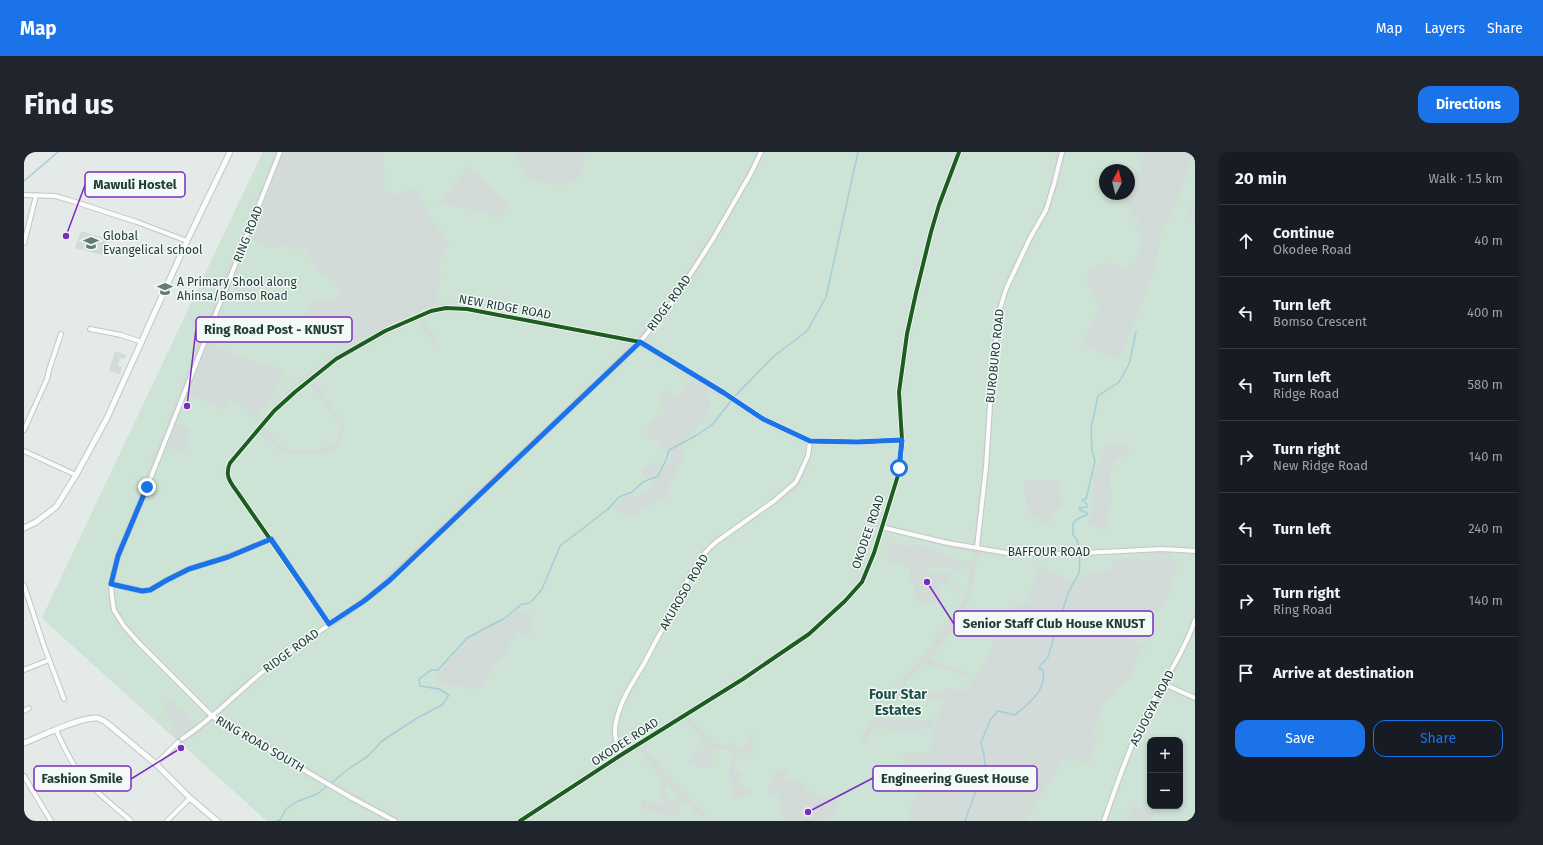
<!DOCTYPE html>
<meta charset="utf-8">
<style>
:root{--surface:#171b24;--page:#20242c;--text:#f1f3f6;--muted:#9ea1a6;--line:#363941;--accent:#1a73e8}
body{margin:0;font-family:"Fira Sans",sans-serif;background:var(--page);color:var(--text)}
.controls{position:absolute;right:12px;bottom:12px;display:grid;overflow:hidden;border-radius:8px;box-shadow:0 2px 6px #0003}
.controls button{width:36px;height:36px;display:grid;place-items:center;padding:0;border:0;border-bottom:1px solid var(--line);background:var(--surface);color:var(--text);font:20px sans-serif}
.compass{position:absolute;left:1075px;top:12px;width:36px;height:36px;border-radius:50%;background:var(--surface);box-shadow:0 2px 6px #0003;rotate:7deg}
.stop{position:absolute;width:12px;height:12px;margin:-9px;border:3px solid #1a73e8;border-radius:50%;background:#fff}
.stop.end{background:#1a73e8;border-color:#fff;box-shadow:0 1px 4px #0008}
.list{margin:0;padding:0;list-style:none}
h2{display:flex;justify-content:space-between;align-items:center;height:52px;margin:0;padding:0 16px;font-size:17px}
h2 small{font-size:13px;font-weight:400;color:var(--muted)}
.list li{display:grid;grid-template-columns:26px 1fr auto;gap:12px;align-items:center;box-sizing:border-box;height:72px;padding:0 16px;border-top:1px solid var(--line)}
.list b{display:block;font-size:15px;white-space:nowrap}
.list p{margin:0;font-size:13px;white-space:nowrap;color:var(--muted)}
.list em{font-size:13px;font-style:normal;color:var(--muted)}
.actions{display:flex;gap:8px;padding:12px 16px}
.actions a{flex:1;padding:9px 0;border:1px solid var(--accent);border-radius:12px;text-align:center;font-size:14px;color:var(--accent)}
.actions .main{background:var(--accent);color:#fff}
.icon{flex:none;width:22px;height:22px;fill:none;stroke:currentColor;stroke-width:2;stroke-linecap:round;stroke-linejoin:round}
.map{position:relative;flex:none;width:1171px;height:669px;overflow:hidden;border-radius:12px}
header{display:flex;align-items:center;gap:24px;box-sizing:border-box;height:56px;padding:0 20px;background:var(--accent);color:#fff}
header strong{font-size:19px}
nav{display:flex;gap:22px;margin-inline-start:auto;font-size:14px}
.intro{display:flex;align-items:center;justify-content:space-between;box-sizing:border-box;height:96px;padding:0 24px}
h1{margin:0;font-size:28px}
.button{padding:10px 18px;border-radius:12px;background:var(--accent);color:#fff;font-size:14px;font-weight:700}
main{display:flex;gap:24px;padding:0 24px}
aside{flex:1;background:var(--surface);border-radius:12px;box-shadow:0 2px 6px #0003}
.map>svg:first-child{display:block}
.built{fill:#d2dbd8;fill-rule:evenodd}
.green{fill:#cde3d5;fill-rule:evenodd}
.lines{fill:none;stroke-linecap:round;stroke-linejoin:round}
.stream{stroke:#a4cdd8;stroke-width:1.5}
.minor-casing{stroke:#c1c7c4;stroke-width:6}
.tertiary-casing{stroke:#c1c7c4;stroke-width:7}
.minor{stroke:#fbfcfb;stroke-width:4}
.tertiary{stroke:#fbfcfb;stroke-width:5}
.cycleway-casing{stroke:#f2f9f6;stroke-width:6}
.cycleway{stroke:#1b5e20;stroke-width:4}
.route{stroke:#1a73e8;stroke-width:5}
.labels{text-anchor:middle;stroke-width:3;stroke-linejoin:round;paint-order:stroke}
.street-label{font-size:12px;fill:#213d38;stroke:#f2f9f6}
.poi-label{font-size:12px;fill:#213d38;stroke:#f2f9f6;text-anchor:start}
.quarter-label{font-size:14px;font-weight:bold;fill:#1d5048;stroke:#f2f9f6}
.leader{fill:none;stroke:#7b2cbf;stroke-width:1.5}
.callout-dot{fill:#7b2cbf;stroke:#f2f9f6;stroke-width:1.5}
.callout{fill:#f2f9f6;stroke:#7b2cbf;stroke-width:1.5}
.callout-label{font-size:13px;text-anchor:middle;font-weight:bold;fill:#213d38}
</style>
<header>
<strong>Map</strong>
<nav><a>Map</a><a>Layers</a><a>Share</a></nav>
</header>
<div class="intro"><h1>Find us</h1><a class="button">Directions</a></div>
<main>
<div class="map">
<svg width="1171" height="669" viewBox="0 0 1171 669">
<rect width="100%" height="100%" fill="#e4eae7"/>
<g class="built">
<path d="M239 0H1171V669H243L18 466ZM1081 18H1105V42H1081ZM1126 588H1156V654H1126Z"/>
<polygon points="57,79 83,87 78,103 51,96"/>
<polygon points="91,199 102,203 101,207 96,206 94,214 98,215 96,222 85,219"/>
</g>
<g class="green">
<polygon points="239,0 251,0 205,113 92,400 86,419 84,431 85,452 89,463 96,474 181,561 180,568 174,572 171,569 167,568 165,562 152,556 150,546 147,546 141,553 149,575 146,582 18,466"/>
<path d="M359 0H493V6L506 28 541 34 558 24 560 7 563 0H733C699 67 660 128 612 187L425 151H413V141L417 124 414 116 422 95 426 91 403 62 392 35 377 43 361 40ZM442 15 455 23 485 53 473 67 455 58 415 52 429 35Z"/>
<polygon points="741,0 932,0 910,61 894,117 881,175 873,218 873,261 875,276 874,285 814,288 784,285 767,279 729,258 623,193 621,186 668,130 713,53"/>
<polygon points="938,0 1033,0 1021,55 988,113 975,147 969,174 963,256 950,388 948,393 895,381 862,371 862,368 873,338 881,305 879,243 886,186 909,82"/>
<path d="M1041 0H1121L1119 9 1118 20 1104 14 1102 18H1081V42H1100L1106 61 1115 66 1111 76 1119 80 1112 110 1104 117 1084 111 1066 116 1062 127 1065 137 1076 152 1058 193 1096 207 1130 118 1134 104 1135 83 1144 68 1159 32 1169 0H1171V53L1165 55C1164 61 1166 68 1171 72V395L1151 393C1089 396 1019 404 958 395L956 393 964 318 970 222 978 156 984 137 998 106 1024 59 1033 34ZM1103 291 1105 302C1102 304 1097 305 1094 307 1082 316 1087 334 1087 346 1086 357 1083 367 1080 377L1064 373 1067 359 1071 335 1068 329 1069 322 1072 319 1082 293 1087 294ZM1036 328 1038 354 1032 359 1025 371 1017 370 1004 359 1000 330Z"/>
<polygon points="225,87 248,96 263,93 267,98 280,94 291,117 317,135 312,148 292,147 281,164 285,185 322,183 334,190 313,200 283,222 256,246 202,312 199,322 242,384 241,388 206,401 204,405 242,391 247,391 294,459 298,469 296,476 244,512 206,541 190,560 181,553 103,474 91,449 90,437 95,409 141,295 159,301 166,277 151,270 163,241 198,258 206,245 232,267 246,248 259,218 221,207 183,190"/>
<path d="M427 160H439L579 185 597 190 599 193 600 198 583 216 368 419 343 442 311 465H307L299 459 211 333C200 313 223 296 235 282 244 289 253 296 264 300 273 304 298 304 307 300 317 296 321 280 319 271L290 228 291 226 323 203 394 168 412 196 413 188 400 168 401 166 410 162Z"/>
<path d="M612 197 624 199 667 227 651 246 643 239 635 248C645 259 639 260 629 268 626 271 624 275 622 279L624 286 636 289 639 299 648 306 641 315 635 312 631 315 625 311 617 319 620 325 630 330C626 337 618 346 609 346 604 345 601 344 596 347L591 357 607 366 634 347 642 348 646 339 644 334 660 305 657 291 684 263 686 250 683 244 686 238 748 276 778 290 782 293 783 296 773 322 769 330 761 338 710 376 687 391 675 406 589 561C586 575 586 587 594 600L591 604 557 625 546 633 489 669H376L199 565 197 561 200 556 222 534 361 436 519 286 608 199ZM494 458 509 466 505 474 508 477 501 486 493 479 481 501 469 514 459 535 450 538 430 532 427 536 411 528 431 501 449 482 466 471 480 468Z"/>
<path d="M286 231 314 270C327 299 277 303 260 295 253 291 246 281 241 274L250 262Z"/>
<path d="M788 291 821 293 872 291 876 294 873 315 845 404 835 427 815 451 796 469 774 486 659 562 598 596C589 575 595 563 604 543L673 416C690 389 719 373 745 356 755 350 768 344 775 334 783 322 787 305 788 291Z"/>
<path d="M859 378 924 396 949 400V407L946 410 933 408 908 396 896 393 885 394 872 392 861 388C866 396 861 404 866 412 877 407 876 413 886 415V431H890L891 450 915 451 917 431 924 432 933 441 941 445 938 452C922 473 906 494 889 515 869 539 849 562 836 590L841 591 849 576 897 580V575L910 576 909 568 859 567 857 565 858 562 870 545 919 547 905 602 880 600 879 629 900 635 887 656 885 669H804L812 658 815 650 784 639 776 630 763 628 762 623 763 618H753C748 626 740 636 747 645L753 643 756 646 755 662 758 668 764 669H688L673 652 654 635 618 593 661 565 682 594 676 602 667 601 665 613 687 616 690 597 706 598C710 604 705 622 705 630L708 631 706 641H709V645L718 647 719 643 726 644 727 636 717 635V632L716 631 717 620 710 618 713 600 728 601 729 587 728 582 724 584 723 587H725L722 596 715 595 710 591C689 599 677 578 666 564L790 482 819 455 842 427 854 398Z"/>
<path d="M1126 400 1127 410 1112 405 1088 407V417L1045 428 1013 414 1005 451 992 453 982 466 958 516 940 540 921 536 920 540 882 538 880 535 881 532 900 511 940 524 944 521 908 508 907 505C913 495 922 488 929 479 945 457 950 431 954 405L957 402 1018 404Z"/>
<path d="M1145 400 1171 401V459L1165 478 1149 511 1111 580 1077 669H1004L1006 661 1040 607 1065 611 1069 608 1068 601 1073 583 1068 578 1077 559 1078 554 1109 521 1114 500 1117 497 1124 498 1125 496 1103 484V467L1106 462 1125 469C1130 463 1144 448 1145 440 1147 428 1143 430 1153 419L1152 412Z"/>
<polygon points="908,414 929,416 929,419 923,421 901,421 902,416 908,416"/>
<polygon points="941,415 944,416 946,418 943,440 939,442 924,427 926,423"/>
<polygon points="1171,479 1171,544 1146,532"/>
<path d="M1141 537 1171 549V669H1126L1130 662 1110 652 1101 669H1084L1110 596 1127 558 1139 538ZM1126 588H1156V654H1126Z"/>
<polygon points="189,569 194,570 361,669 243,669 159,593"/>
<path d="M614 596 637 626 638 652C632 653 626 649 618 648L617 657 629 659 628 661 654 664 655 663C656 657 655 651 663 649L671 656 667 660 671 663 674 661 683 669H501Z"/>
<polygon points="644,634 653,643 653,647 650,650 641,647 642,635"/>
</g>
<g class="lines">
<g class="stream">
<polyline points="0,29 34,0"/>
<polyline points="710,245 750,204 783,179 802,145 834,0"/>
<polyline points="1056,398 1053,388 1049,383 1049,372 1053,367 1063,363 1063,361 1056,358 1055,356 1063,355 1063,352 1058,348 1062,347 1071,309 1068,298 1067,276 1074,244 1095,230 1105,212 1112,180"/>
<polyline points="253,669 256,668 262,657 272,650 293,642 327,615 343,605 358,589 393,566 418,553 425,543 415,537 396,534 395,527 407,518 414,518 443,486 481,466 498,452 503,452 509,448 518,437 536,394 584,357 595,345 608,340 619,330 634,324 642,308 645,298 673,283 688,273 707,249"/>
<path d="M941 669 961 614 960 602 957 591 966 568 974 559 991 563C1005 551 1023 538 1019 518L1015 516 1016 514 1024 505 1029 488 1030 473 1037 464 1044 441 1055 421 1056 404"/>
</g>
<g class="minor-casing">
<g id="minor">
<polyline points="256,0 123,335 94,404 87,432 88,445 90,458 100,474 115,491 189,565 328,646 371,669"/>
<polyline points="0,43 31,44 45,48 113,70 163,89"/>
<polyline points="0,91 12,44"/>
<polyline points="66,177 97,183 118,190"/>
<polyline points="0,278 23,227 25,218 37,182"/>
<polyline points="0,299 52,323"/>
<polyline points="857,375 924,391 983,401 1039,402 1138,397 1171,399"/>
<polyline points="953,395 962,315 967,238 975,160 982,137 1006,86 1022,58 1030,32 1038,0"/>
<polyline points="87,432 118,439 126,438 143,428 165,417 203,405 247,387"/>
<polyline points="0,433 20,494 40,547"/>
<path d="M305 472 214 341C207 331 200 324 206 311L250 259 271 240 312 207 361 179 407 159 422 156 443 157 616 190 700 241 739 267 786 289 833 290 878 288"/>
<polyline points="0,518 25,508"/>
<polyline points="1140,532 1171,546"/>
<polyline points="0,559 5,556"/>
<path d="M32 578C39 593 46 609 56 622 71 640 90 654 107 669"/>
<path d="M158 587C189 567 213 540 242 517 279 488 321 465 358 435L616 190 648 151 689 87 727 21 737 0"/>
<path d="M597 603C593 592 589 582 592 570 596 550 607 533 618 515 625 503 631 490 638 478 653 451 668 409 692 390L750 349 772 330 784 304 786 289"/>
<polyline points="132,612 154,590"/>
<polyline points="0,624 27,669"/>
<polyline points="143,669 166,646"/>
<polyline points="496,669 597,603 719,527 785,482 821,449 838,430 850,401 875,320 878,288 875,240 883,182 892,141 907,80 915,53 935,0"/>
<path d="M1080 669C1092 635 1104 598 1120 566 1137 533 1159 503 1171 468"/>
</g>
</g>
<g class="tertiary-casing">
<g id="tertiary">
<polyline points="0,376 12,370 32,355 52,323 83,266 163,89 206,0"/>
<path d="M0 591C18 584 54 566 72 566 76 566 80 569 83 571L132 612 166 646 193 669"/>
</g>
</g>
<use href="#minor" class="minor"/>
<use href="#tertiary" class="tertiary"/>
<g class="cycleway-casing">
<g id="cycleway">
<path d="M305 472 214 341C207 331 200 324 206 311L250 259 271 240 312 207 361 179 407 159 422 156 443 157 616 190 700 241 739 267 786 289 833 290 878 288"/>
<polyline points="496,669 597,603 719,527 785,482 821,449 838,430 850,401 875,320 878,288 875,240 883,182 892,141 907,80 915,53 935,0"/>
</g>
</g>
<use href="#cycleway" class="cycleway"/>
</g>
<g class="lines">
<polyline class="route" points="123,335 94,404 87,432 118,439 126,438 143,428 165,417 204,405 247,387 305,472 340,449 366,428 616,190 700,241 739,267 786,289 833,290 878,288 875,316"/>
</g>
<defs>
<g id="school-bare" transform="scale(1.2)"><path d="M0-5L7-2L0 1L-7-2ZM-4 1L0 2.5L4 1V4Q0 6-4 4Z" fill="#657a75" stroke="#f2f9f6" stroke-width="2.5" paint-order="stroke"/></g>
</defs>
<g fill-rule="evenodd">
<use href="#school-bare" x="67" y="91"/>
<use href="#school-bare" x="141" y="137"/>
</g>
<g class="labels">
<g class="street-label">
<text transform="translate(224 82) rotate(-68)" y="4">RING ROAD</text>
<text transform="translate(645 151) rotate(-54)" y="4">RIDGE ROAD</text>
<text transform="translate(481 155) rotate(10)" y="4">NEW RIDGE ROAD</text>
<text transform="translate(971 204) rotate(-84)" y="4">BUROBURO ROAD</text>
<text transform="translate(844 380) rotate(-71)" y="4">OKODEE ROAD</text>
<text x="1025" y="404">BAFFOUR ROAD</text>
<text transform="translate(660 440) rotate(-60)" y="4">AKUROSO ROAD</text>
<text transform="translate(267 499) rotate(-36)" y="4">RIDGE ROAD</text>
<text transform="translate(1128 556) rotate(-63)" y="4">ASUOGYA ROAD</text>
<text transform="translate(601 590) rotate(-33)" y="4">OKODEE ROAD</text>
<text transform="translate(236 592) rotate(30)" y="4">RING ROAD SOUTH</text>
</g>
<g class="poi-label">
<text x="79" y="88">Global<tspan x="79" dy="14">Evangelical school</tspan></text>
<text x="153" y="134">A Primary Shool along<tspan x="153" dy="14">Ahinsa/Bomso Road</tspan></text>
</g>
<g class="quarter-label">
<text x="874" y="547">Four Star<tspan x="874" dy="16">Estates</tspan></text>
</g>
</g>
<path class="leader" d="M42 84L61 33M163 254L172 177M903 430L930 472M784 660L849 626M157 596L107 627"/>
<g class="callout-dot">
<circle cx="42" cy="84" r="4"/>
<circle cx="163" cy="254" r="4"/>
<circle cx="903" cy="430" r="4"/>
<circle cx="784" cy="660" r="4"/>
<circle cx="157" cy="596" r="4"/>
</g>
<g class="callout">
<rect x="61" y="20" width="100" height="25" rx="4"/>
<rect x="172" y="165" width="156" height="25" rx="4"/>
<rect x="930" y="459" width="199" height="25" rx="4"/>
<rect x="849" y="614" width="164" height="25" rx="4"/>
<rect x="10" y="614" width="97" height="25" rx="4"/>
</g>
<g class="callout-label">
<text x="111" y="37">Mawuli Hostel</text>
<text x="250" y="182">Ring Road Post - KNUST</text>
<text x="1030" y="476">Senior Staff Club House KNUST</text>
<text x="931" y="631">Engineering Guest House</text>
<text x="58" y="631">Fashion Smile</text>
</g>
</svg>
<div class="controls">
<button>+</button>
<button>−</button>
</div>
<svg class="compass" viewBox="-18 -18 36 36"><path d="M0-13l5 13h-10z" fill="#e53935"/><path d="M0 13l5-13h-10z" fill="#9ea1a6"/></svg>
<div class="stop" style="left:875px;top:316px"></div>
<div class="stop end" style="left:123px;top:335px"></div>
</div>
<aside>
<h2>20 min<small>Walk · 1.5 km</small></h2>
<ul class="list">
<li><svg class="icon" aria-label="ahead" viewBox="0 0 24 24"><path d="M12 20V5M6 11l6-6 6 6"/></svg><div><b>Continue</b><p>Okodee Road</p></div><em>40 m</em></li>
<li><svg class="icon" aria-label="left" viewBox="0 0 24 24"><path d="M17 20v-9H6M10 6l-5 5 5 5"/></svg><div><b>Turn left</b><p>Bomso Crescent</p></div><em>400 m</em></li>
<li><svg class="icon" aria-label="left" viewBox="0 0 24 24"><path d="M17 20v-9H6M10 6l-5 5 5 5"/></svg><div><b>Turn left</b><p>Ridge Road</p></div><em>580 m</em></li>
<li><svg class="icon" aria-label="right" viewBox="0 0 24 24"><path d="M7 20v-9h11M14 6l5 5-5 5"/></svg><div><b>Turn right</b><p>New Ridge Road</p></div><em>140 m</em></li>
<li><svg class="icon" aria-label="left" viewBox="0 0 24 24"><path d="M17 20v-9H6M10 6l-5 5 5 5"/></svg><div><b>Turn left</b></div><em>240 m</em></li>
<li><svg class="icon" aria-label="right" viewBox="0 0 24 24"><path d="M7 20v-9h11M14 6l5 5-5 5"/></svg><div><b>Turn right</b><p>Ring Road</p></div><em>140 m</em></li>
<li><svg class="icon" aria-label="arrive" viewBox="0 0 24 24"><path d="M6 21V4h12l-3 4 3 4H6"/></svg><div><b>Arrive at destination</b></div></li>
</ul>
<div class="actions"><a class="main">Save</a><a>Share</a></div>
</aside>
</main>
